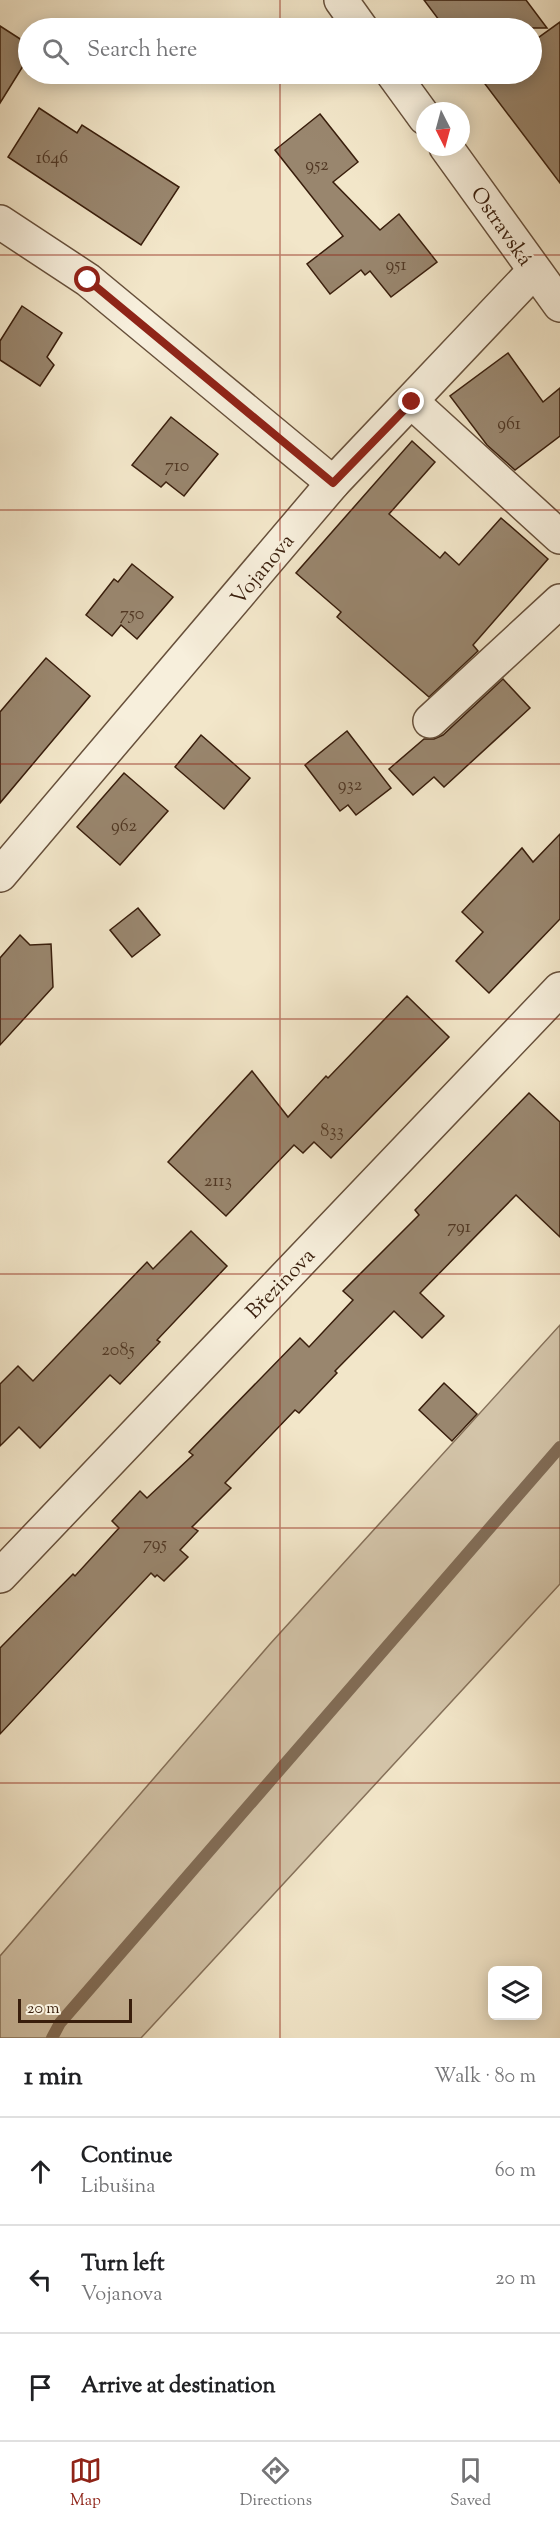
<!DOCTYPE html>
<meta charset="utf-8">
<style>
:root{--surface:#fff;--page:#f6f6f6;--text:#202124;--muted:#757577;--line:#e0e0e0;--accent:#8f2418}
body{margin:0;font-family:"Sorts Mill Goudy",serif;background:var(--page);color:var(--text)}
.controls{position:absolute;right:18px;bottom:18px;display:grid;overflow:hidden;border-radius:9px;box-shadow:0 3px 15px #0003}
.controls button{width:54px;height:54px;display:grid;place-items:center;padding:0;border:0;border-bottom:2px solid var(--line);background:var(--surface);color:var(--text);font:30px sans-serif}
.compass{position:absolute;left:416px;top:102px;width:54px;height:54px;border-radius:50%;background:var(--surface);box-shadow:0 3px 15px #0003;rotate:174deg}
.scale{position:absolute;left:18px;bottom:15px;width:114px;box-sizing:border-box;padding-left:6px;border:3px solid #391e0c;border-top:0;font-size:16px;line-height:21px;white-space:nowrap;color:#391e0c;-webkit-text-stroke:4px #f7efdc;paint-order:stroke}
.stop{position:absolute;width:18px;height:18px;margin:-14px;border:4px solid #8f2418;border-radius:50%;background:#fff}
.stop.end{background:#8f2418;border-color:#fff;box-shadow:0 2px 6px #0008}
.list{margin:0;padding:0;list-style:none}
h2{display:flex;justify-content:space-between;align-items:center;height:78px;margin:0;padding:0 24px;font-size:26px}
h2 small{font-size:20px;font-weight:400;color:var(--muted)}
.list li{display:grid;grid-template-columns:39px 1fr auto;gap:18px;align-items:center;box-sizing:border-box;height:108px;padding:0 24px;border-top:2px solid var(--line)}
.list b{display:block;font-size:22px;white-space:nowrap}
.list p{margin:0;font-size:20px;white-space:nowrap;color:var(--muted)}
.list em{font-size:20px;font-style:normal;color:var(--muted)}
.icon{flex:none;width:33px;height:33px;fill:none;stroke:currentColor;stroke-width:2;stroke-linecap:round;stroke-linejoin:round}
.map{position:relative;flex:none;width:560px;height:2038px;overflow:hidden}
.search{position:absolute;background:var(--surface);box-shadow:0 3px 15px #0003;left:18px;right:18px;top:18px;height:66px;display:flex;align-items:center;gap:15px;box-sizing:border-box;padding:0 21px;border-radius:33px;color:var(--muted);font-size:22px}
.sheet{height:402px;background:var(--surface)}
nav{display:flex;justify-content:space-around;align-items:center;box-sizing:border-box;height:84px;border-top:2px solid var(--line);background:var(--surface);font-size:16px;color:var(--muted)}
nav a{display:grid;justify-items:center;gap:3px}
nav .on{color:var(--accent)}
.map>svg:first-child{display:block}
.green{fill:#d3c4a9;stroke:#86715a;stroke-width:1.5}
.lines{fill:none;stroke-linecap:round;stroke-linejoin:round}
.stream{stroke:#826d57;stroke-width:12}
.building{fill:#99866e;stroke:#391e0c;stroke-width:1.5}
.minor-casing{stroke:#67503b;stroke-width:36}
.minor{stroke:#f7efdc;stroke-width:33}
.route{stroke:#8f2418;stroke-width:8}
.grid{fill:none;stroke:#8f2418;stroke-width:1.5;stroke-opacity:0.55}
.labels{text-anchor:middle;stroke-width:5;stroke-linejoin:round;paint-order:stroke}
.number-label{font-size:18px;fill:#513824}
.street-label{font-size:21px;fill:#391e0c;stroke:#f7efdc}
</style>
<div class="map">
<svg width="560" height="2038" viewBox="0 0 560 2038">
<rect width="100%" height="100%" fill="#f2e6c9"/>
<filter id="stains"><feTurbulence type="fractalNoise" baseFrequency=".00333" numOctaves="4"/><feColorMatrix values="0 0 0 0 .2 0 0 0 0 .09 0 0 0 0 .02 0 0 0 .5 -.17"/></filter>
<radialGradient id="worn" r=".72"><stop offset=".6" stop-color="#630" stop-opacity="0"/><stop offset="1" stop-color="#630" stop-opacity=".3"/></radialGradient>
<polygon class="green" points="560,1325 560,1584 141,2038 0,2038 0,1956 270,1644"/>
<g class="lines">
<polyline class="stream" points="52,2038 60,2023 560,1447"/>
</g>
<g class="building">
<polygon points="424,0 526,0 547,28 445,28"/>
<polygon points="560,22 560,183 482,80 491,74 531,74 531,43"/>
<polygon points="0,26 28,44 28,58 0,103"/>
<polygon points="39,108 77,133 82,125 179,187 141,245 8,157"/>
<polygon points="320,114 358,162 333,182 380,230 399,214 437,262 391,297 370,271 365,275 361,270 330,294 307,264 343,236 275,150"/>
<polygon points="22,306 62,333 47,357 54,365 40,386 0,360 0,341"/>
<polygon points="508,353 543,402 560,388 560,436 515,470 487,445 450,396"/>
<polygon points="171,417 218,454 184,496 166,482 161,487 132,465"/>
<polygon points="412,441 435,462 389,514 440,558 445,552 459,565 501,518 548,559 473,645 478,651 429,697 337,617 341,612 296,573"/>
<polygon points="132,564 173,597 137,639 121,625 112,636 86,615 114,579 118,582"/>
<polygon points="46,658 90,696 0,803 0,712"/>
<polygon points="503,679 530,708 444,787 434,777 413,795 389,769 424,739 434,739 443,735"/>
<polygon points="347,731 391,788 356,815 348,805 340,811 305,765"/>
<polygon points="201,735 250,778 224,809 175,767"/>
<polygon points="124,773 168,811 120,865 77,827"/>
<polygon points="560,834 560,919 489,993 456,961 483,932 462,912 522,848 533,862"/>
<polygon points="138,908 160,935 132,957 110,930"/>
<polygon points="20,935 30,945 51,944 53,987 0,1045 0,958"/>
<polygon points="407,996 449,1037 331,1158 314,1142 303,1153 294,1145 226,1216 168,1162 252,1071 288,1117 326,1076 328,1078"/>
<polygon points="529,1093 560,1122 560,1237 516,1195 420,1293 444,1316 422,1338 394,1311 335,1371 337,1373 299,1413 295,1410 225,1483 231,1488 192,1527 198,1531 180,1550 188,1557 164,1581 157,1575 155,1577 151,1573 0,1734 0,1648 73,1574 75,1576 119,1528 112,1521 140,1491 147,1498 193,1455 189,1452 300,1338 309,1347 353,1300 343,1291 419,1215 415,1210"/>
<polygon points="191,1231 227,1266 157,1340 160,1342 120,1384 110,1375 40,1448 19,1427 0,1446 0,1384 18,1366 33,1381 147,1262 153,1269"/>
<polygon points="444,1383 477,1414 452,1441 419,1410"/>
</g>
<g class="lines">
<g class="minor-casing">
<g id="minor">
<polyline points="341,0 361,28"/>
<polyline points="393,74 425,118"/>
<polyline points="446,147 560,305"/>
<polyline points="0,222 88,280 333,483"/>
<polyline points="412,402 560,537"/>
<polyline points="430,721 560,601"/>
<polyline points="0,875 333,483 534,271"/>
<polyline points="0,1576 560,989"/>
</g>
</g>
<use href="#minor" class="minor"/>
</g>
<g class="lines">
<polyline class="route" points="88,280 333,483 412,402"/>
</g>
<path class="grid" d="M280 0V28M280 74V2038M0 255H560M0 510H560M0 764H560M0 1019H560M0 1274H560M0 1528H560M0 1783H560"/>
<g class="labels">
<g class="number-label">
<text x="52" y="163">1646</text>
<text x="317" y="170">952</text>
<text x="396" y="270">951</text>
<text x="509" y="429">961</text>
<text x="177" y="471">710</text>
<text x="132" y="619">750</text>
<text x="350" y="790">932</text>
<text x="124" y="831">962</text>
<text x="332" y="1136">833</text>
<text x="218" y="1186">2113</text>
<text x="459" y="1232">791</text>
<text x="118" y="1355">2085</text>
<text x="155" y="1549">795</text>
</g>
<g class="street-label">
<text transform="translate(502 226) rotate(55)" y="7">Ostravská</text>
<text transform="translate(262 569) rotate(-50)" y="7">Vojanova</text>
<text transform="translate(280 1283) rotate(-46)" y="7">Březinova</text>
</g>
</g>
<rect width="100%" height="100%" filter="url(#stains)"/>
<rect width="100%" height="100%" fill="url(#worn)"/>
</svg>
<div class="controls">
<button><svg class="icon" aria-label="layers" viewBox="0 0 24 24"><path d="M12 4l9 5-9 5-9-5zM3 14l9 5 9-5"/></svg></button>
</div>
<svg class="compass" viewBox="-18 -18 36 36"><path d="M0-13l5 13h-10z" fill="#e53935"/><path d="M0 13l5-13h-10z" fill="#757577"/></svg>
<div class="scale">20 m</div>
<div class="stop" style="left:88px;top:280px"></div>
<div class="stop end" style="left:412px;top:402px"></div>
<div class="search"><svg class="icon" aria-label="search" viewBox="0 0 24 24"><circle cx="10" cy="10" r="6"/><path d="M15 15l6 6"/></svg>Search here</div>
</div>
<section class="sheet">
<h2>1 min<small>Walk · 80 m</small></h2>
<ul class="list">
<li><svg class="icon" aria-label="ahead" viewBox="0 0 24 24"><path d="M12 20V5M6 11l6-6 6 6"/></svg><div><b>Continue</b><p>Libušina</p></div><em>60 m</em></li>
<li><svg class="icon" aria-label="left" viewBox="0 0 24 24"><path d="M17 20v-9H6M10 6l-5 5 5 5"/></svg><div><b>Turn left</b><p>Vojanova</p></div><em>20 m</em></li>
<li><svg class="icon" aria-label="arrive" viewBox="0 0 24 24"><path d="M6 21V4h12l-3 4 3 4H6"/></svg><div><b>Arrive at destination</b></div></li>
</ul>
</section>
<nav>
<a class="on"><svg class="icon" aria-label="map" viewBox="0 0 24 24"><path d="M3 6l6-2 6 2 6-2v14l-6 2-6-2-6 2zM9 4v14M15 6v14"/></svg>Map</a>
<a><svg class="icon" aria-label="directions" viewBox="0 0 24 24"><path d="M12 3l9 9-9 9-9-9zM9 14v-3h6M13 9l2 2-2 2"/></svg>Directions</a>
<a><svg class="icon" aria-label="saved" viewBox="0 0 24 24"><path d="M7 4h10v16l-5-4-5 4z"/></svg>Saved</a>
</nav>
